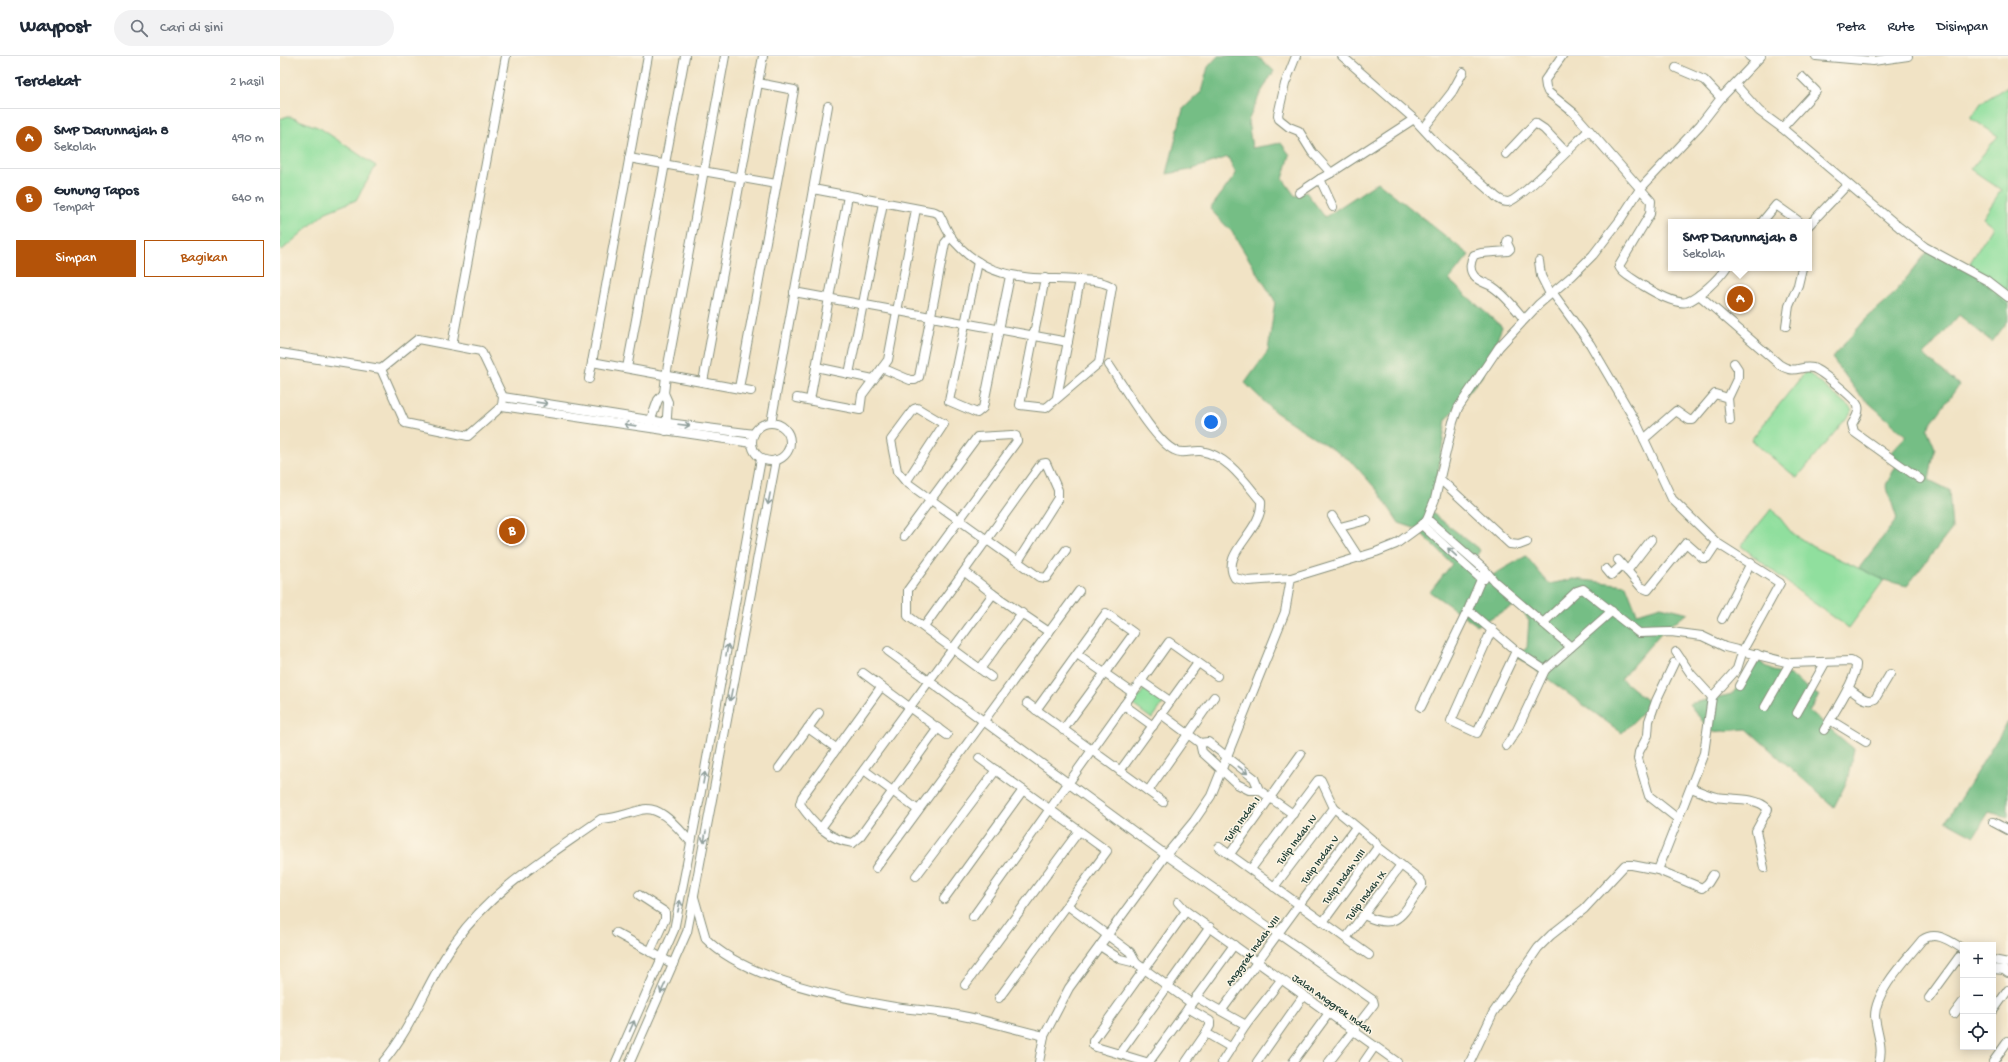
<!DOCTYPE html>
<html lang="id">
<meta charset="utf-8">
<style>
:root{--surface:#fff;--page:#f2f2f3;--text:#1f2937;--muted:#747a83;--line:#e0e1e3;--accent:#b45309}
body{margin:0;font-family:"Gochi Hand",sans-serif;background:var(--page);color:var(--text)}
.controls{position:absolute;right:12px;bottom:12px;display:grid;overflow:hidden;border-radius:0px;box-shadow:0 2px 10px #0003}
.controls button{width:36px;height:36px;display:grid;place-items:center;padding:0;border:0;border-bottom:1px solid var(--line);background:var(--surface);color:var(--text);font:20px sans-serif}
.you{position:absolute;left:931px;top:366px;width:14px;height:14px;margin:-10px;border:3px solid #fff;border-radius:50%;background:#1a73e8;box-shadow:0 0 0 6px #1a73e833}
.badge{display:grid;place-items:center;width:26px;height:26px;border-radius:50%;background:var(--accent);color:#fff;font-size:13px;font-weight:700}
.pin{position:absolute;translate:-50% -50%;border:2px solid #fff;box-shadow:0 1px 4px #0006}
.popup{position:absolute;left:1388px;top:163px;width:144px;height:52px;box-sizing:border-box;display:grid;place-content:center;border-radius:0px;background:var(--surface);filter:drop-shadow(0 1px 3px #0005);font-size:13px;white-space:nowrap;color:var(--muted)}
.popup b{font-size:15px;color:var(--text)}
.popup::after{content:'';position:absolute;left:50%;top:100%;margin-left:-8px;border:8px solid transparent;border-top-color:var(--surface)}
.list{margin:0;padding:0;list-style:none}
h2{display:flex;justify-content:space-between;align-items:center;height:52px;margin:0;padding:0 16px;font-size:17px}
h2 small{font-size:13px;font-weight:400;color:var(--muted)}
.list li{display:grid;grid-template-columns:26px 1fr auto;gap:12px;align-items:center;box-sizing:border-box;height:60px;padding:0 16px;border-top:1px solid var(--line)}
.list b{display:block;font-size:15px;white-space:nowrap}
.list p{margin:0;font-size:13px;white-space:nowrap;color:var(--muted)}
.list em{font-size:13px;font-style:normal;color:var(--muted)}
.actions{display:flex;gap:8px;padding:12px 16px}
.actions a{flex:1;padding:9px 0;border:1px solid var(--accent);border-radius:0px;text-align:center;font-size:14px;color:var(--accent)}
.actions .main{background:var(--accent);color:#fff}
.icon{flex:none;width:22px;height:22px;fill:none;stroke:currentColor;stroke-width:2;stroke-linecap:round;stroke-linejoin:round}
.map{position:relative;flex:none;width:1728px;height:1006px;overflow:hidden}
header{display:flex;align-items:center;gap:24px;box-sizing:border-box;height:56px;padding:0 20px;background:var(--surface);border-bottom:1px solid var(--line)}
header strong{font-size:19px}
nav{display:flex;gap:22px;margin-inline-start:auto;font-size:14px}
.search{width:280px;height:36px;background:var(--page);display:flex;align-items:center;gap:10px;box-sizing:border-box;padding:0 14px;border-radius:22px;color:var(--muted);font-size:15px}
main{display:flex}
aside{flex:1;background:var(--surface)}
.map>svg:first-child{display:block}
.green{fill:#90df9e;stroke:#588e69}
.forest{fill:#74be85;stroke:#4a7e5c}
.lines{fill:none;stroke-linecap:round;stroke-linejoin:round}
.minor-casing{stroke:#88907c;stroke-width:10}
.minor{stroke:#fff;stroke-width:8}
.oneway{stroke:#8f9e9a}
.labels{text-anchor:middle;stroke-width:3;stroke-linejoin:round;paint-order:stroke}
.street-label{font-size:11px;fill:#1f3d34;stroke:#fcf5e5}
</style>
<header>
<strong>Waypost</strong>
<div class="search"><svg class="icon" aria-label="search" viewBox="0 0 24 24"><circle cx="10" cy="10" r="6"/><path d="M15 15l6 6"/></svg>Cari di sini</div>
<nav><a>Peta</a><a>Rute</a><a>Disimpan</a></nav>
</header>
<main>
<aside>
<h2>Terdekat<small>2 hasil</small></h2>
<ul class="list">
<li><span class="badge">A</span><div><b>SMP Darunnajah 8</b><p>Sekolah</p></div><em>490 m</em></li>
<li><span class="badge">B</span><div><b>Gunung Tapos</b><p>Tempat</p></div><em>640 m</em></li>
</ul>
<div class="actions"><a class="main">Simpan</a><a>Bagikan</a></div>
</aside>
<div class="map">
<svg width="1728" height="1006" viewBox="0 0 1728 1006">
<rect width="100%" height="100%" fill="#fcf5e5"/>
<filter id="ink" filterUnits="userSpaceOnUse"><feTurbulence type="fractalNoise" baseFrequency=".025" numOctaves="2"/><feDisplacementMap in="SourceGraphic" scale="8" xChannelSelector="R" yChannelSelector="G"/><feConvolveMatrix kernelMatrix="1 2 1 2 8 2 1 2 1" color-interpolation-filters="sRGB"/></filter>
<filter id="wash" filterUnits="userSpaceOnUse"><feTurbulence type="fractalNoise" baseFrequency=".012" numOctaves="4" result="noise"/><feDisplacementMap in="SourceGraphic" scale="16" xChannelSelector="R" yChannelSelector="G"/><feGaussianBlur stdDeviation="0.9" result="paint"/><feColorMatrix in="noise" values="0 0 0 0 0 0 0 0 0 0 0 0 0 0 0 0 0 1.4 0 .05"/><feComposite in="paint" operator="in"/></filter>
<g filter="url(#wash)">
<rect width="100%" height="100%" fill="#f1e3c5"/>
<g class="green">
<polygon points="1728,30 1728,250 1688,210 1713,170 1703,162 1721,134 1691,113 1718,80 1691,62 1701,47"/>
<polygon points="8,60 40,72 96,110 76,144 46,156 2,194 0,193 0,63"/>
<polygon points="1526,315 1573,354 1517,422 1471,384"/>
<polygon points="1492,452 1511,476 1533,491 1604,524 1569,572 1527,542 1461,490"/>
<polygon points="865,632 884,646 872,663 853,649"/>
</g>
<g class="forest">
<polygon points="938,0 977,0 994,15 980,38 968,65 972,92 1001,87 1010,99 1003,123 1015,140 1026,136 1045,161 1098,126 1189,199 1169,224 1222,271 1202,320 1166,364 1156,432 1147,453 1200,494 1189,514 1199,527 1246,500 1269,528 1294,523 1346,529 1357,557 1381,550 1409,557 1386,571 1341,623 1371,648 1342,677 1235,599 1247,592 1249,564 1237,548 1197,569 1150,536 1172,508 1137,473 1119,467 1097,434 1071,405 995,356 965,327 988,295 995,245 952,176 930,153 956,118 948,101 910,114 887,118 903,53 921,36 928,11"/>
<polygon points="1648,195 1688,210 1728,250 1728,265 1712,286 1679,259 1644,299 1679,329 1647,373 1655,392 1649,424 1669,434 1672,473 1627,530 1604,524 1579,512 1617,463 1606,429 1618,406 1611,396 1626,380 1579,338 1552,302 1586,263 1613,239"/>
<polygon points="1479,605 1493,615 1510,619 1539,640 1529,655 1574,693 1567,725 1554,751 1467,673 1431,676 1409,648 1452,638"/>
<polygon points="1728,666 1728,761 1709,756 1694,780 1666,765"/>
</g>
</g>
<g filter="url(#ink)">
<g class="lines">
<g class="minor-casing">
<g id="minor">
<polyline points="1016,0 1005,28 998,59 999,63 1009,71 1019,75 1032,96 1051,117 1134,63"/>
<path d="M1062 0 1134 63 1158 89 1212 137C1216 141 1221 146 1228 146 1239 145 1298 85 1309 74L1371 145 1370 158 1339 210C1342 218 1355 224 1362 229 1372 235 1395 249 1407 246 1419 242 1439 222 1446 212"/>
<polyline points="1282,0 1265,24 1266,31 1268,36 1294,57 1309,74"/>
<polyline points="1469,0 1476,5"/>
<polyline points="1536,0 1593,5 1628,0"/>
<polyline points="1396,12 1424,24 1441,42"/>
<polyline points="1455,28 1479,55 1502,72 1619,171 1645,191 1706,224 1728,241"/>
<polyline points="1144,72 1172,36 1183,16"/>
<polyline points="1502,72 1536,35 1522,21"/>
<polyline points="1226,98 1255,67 1264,73 1286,96"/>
<polyline points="349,102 496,128"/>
<polyline points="1051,117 1040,123 1053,151"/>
<path d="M533 133 655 156 659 158C664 167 668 178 674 185 710 226 747 221 796 224 806 224 824 225 832 231L819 307 766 352 740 349 765 222"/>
<polyline points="1019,137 1040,123"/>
<polyline points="1482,166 1496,149 1520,166"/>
<polyline points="1529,169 1568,128"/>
<path d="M1228 184 1227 187 1230 193 1228 195 1201 197 1194 199C1190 206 1189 214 1194 220 1199 226 1207 227 1213 231 1225 239 1235 252 1244 263"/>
<polyline points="1259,205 1261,220 1270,238"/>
<polyline points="698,206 669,345 697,357 703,352 730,220"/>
<polyline points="514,236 788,286"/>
<path d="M1419 239 1500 309C1516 319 1519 309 1533 312 1541 315 1576 343 1578 350 1580 356 1575 363 1572 368L1574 376 1640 423"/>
<polyline points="1506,270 1509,250 1518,229 1522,212"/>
<polygon points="138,283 201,295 223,341 222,350 188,380 125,367 101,313"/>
<polyline points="172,289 226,0"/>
<polyline points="0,297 101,313"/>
<polyline points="312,306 471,335"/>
<path d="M829 309C843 329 874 384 894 394 903 399 911 394 921 395 947 399 965 426 981 445 984 475 939 497 955 522L968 525 1011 522"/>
<polyline points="536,311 593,323"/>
<polyline points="347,312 405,0"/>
<polyline points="602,312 630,324 635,324 639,321 665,187 671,180"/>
<polyline points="569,318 603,147"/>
<polyline points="309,323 368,0"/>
<polyline points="423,326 483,0"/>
<polyline points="459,332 514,34 478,27"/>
<polyline points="223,341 388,367 474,378"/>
<polyline points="777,341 800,224"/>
<polyline points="517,342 580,354 582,339 608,304 636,153"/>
<polyline points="1448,342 1458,321 1458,313 1454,307"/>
<polyline points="530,344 568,140"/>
<polyline points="222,350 472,387"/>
<polyline points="370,366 378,344 384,337"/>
<polyline points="491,367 548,50"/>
<circle cx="491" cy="386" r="19"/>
<polyline points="386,375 388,346 384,337 386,320 445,0"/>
<polyline points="1364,383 1396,355 1409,364 1413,364 1435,338 1448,342 1450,365"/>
<polyline points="1161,424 1230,488 1239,489 1247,486"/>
<polyline points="626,426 664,368 637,352 634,353 611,384 617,415 626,426 759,521 766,522 786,494"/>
<polyline points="1052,460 1079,502"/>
<polyline points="1147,463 1205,514 1214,525 1291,591"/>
<polyline points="1142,469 1200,522 1204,523"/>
<polyline points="1060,471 1087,464"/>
<polyline points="624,480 697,381 732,379 736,380 737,385 628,534 628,560 711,621"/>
<polyline points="1338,504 1361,531 1368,534 1406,487 1423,502 1427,502 1437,487"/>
<polyline points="1326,513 1331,519 1342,509"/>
<polyline points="1347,515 1371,484"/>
<polyline points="685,516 713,538 769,576"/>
<polyline points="1188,554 1236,595 1265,614 1237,674 1226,690"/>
<polyline points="1442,563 1471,507"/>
<path d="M1263 567 1297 535 1303 533 1359 577 1391 576 1422 580 1445 591 1510 607 1571 605 1576 608C1577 621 1557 652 1550 664"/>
<polyline points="644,571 761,408 766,407 778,434 778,442 738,505"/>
<polyline points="1212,573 1171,665 1197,677 1236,595"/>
<polyline points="608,595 886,799 1093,944 1094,948 1049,1006"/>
<polyline points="1396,596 1411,618 1432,641"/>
<polyline points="797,598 853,637"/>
<polyline points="1394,607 1376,645 1369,665 1368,679 1359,696 1358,703 1369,740 1398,763"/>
<polyline points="700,613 742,557"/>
<polyline points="1265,614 1332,555"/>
<polyline points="583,617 667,679"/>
<polyline points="861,625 890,645"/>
<polyline points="1459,630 1477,598"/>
<path d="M601 631 522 741 520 748C533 767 549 784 573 787L579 782 658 672"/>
<path d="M1568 632C1576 637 1586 648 1595 643L1610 618"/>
<polyline points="747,647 883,746"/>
<polyline points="844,649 873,670"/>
<polyline points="1141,651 1188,554 1205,514"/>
<polyline points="1485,651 1510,607"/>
<polyline points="756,654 826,557 854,577 783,674"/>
<polyline points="1517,657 1545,607"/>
<polyline points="881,658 920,687 928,686 974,722 979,734"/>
<polyline points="528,672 556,692"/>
<polyline points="1544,674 1550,664 1586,686"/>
<polyline points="920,687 922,696 957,728 969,734 979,734 1013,758"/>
<polyline points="699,702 827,795 719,942"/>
<polyline points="499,712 539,657"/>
<polyline points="584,714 638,754"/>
<polyline points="840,715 918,607"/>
<path d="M1411 732C1419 735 1428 739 1436 741 1451 744 1476 740 1488 753L1476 775 1484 812"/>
<polyline points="868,735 934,641"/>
<polyline points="1713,766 1728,774"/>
<polyline points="541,772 713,538"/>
<polyline points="939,791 1089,899"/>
<polyline points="950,798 1021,698"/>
<polyline points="596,812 799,535"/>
<polyline points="971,813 1038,724 1041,724 1054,752 994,831"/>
<polyline points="1378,814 1422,832 1428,827 1433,819"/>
<polyline points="636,820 716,714"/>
<polyline points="359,839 385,856 385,863 370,896"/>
<path d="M414 841 426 883C464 922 556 941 609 950 630 954 651 954 672 958 703 963 733 973 764 980"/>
<polyline points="664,843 743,734"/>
<polyline points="898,846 906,855 1117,1006"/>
<polyline points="787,849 850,896 856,907 911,947"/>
<path d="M1084 859C1119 877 1123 856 1142 830V827L1139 823 1098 791"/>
<polyline points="693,861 889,586 937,620"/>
<polyline points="1043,866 1098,791 1095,786 1054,752"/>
<polyline points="336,877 393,908"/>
<polyline points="1066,882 1121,809"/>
<polyline points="820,890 840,903 856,907"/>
<polyline points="1713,904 1728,907"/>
<polyline points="1713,913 1724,914 1728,917"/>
<polyline points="685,929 799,775"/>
<polyline points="916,941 966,969"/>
<polyline points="1649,942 1679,901 1683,903"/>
<polyline points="908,952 930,965 930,970 926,977 952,992"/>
<polyline points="942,954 1076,771"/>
<polyline points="1713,955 1728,934"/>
<polyline points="1674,958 1683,946"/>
<polyline points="840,997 930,871"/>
<path d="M103 1006C134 970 147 924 175 886 212 833 269 800 321 763 340 762 344 758 361 754 381 748 399 774 411 786"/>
<polyline points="336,1006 394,874 420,741 481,403"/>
<polyline points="350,1006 407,876 496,404"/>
<polyline points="759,1006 764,980 789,932 886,799 914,765 931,740 1005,556 1011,522 1096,496 1116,488 1142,469 1147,463 1155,443 1173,366 1178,352 1219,291 1259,248 1292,220 1313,199 1340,164 1360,133 1420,69 1441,42 1481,0"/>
<polyline points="866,1006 816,991 813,989 813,985 906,855"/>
<polyline points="869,1006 954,889"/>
<polyline points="906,1006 926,977"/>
<polyline points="942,1006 966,969 1001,924"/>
<polyline points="977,1006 1024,939"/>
<polyline points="1013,1006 1049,957"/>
<polyline points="1084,1006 1095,990"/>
<polyline points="1190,1006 1213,957 1258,892 1271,879 1304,853 1345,809 1352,809 1378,814 1424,697 1432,641 1457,613 1463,594 1500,527 1437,487 1392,443 1357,368 1310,288 1272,236"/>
<path d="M1599 1006C1604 991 1596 975 1595 960 1595 935 1627 903 1642 884 1656 874 1670 885 1683 893"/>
<polyline points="1713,1006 1728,985"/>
</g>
</g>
<use href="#minor" class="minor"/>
</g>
<defs><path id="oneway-shaft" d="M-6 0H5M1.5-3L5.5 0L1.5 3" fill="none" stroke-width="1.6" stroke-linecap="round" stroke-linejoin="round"/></defs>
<g class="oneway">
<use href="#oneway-shaft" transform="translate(262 347) rotate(8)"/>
<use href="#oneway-shaft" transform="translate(350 369) rotate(-172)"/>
<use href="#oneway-shaft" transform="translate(404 369) rotate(7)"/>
<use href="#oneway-shaft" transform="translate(489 443) rotate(101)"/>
<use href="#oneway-shaft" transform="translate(1172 496) rotate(-137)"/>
<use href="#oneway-shaft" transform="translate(447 594) rotate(-80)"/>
<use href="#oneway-shaft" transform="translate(451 639) rotate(101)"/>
<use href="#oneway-shaft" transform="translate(963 714) rotate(38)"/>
<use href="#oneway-shaft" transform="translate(424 722) rotate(-80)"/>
<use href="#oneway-shaft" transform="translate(425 781) rotate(100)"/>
<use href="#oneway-shaft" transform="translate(399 850) rotate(-79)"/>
<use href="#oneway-shaft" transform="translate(383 932) rotate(114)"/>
<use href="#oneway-shaft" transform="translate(352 970) rotate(-66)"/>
</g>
</g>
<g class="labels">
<g class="street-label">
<text transform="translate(961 763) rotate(-54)" y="4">Tulip Indah I</text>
<text transform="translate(1016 783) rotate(-53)" y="4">Tulip Indah IV</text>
<text transform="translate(1039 803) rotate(-54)" y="4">Tulip Indah V</text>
<text transform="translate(1063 820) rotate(-54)" y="4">Tulip Indah VIII</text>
<text transform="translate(1085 839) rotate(-53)" y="4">Tulip Indah IX</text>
<text transform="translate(972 894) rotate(-54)" y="4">Anggrek Indah VIII</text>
<text transform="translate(1053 947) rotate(35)" y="4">Jalan Anggrek Indah</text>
</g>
</g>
</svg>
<div class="controls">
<button>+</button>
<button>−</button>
<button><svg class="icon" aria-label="locate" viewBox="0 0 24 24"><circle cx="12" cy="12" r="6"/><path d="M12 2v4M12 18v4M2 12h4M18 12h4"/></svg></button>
</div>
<div class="you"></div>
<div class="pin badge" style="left:1460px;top:243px">A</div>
<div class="popup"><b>SMP Darunnajah 8</b>Sekolah</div>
<div class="pin badge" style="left:232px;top:475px">B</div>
</div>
</main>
